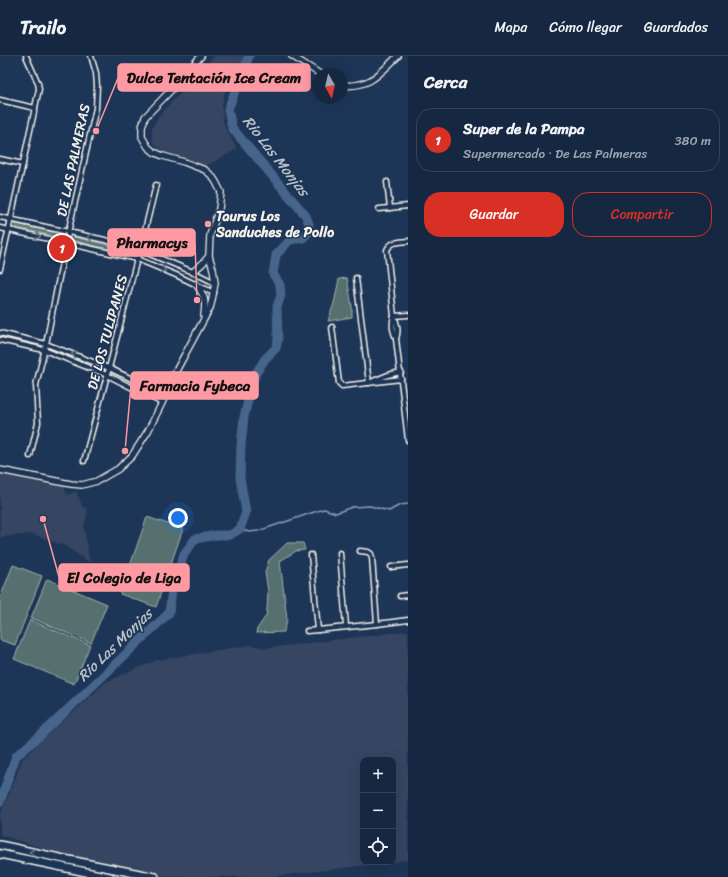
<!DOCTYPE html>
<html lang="es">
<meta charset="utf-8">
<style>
:root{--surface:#162841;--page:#23344c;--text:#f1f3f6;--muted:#9ea6b1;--line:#35445a;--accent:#d93025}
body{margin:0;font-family:Sriracha,sans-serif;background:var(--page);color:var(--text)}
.controls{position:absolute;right:12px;bottom:12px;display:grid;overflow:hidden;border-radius:8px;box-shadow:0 4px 16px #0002}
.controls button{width:36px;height:36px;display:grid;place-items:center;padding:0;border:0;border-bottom:1px solid var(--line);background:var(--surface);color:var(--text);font:20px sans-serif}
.compass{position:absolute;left:312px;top:12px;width:36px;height:36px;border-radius:50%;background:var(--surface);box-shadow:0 4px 16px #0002;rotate:172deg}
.you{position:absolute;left:178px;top:462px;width:14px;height:14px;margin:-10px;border:3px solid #fff;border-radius:50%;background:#1a73e8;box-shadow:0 0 0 6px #1a73e833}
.badge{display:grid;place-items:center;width:26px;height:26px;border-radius:50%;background:var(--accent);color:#fff;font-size:13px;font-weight:700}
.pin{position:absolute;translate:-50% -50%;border:2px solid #fff;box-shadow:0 1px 4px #0006}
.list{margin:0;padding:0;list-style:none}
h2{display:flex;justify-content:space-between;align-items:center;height:52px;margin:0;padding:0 16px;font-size:17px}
h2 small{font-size:13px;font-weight:400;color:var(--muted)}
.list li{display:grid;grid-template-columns:26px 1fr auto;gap:12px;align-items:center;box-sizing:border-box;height:64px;margin:0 8px 8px;padding:0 8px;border:1px solid var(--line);border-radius:16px}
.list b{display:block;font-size:15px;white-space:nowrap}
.list p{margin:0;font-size:13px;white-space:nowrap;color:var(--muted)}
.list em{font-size:13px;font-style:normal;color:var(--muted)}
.actions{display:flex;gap:8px;padding:12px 16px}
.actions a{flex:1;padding:9px 0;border:1px solid var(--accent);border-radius:16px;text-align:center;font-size:14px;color:var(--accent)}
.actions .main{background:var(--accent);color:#fff}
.icon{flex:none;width:22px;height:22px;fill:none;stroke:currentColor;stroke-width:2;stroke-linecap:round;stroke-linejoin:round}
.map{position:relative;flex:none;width:408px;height:821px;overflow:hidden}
header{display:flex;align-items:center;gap:24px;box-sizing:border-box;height:56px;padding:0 20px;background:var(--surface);border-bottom:1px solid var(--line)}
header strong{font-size:19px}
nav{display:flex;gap:22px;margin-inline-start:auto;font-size:14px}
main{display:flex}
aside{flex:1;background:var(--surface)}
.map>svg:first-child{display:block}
.built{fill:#344562}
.green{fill:#54706e;stroke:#a4b0ab}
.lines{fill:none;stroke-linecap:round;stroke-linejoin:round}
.stream{stroke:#8c9db0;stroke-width:1.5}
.river{stroke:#46658a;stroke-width:9}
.street-casing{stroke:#f4f1e8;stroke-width:7}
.secondary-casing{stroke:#f4f1e8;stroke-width:8}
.highway-casing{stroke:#f4f1e8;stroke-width:10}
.street{stroke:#1d3557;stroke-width:4}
.secondary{stroke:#1d3557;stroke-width:5.5}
.highway{stroke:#1d3557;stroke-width:7}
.oneway{stroke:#68778a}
.poi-dot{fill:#ff9aa2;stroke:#1d3557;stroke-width:1.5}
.labels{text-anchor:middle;stroke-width:3;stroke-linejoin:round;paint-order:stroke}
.street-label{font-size:14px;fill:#f4f1e8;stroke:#1d3557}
.poi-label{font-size:14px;font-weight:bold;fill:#f4f1e8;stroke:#1d3557;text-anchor:start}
.water-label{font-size:15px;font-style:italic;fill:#b7c0c7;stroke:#1d3557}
.leader{fill:none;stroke:#ff9aa2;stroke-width:1.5}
.callout-dot{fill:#ff9aa2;stroke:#1d3557;stroke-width:1.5}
.callout{fill:#ff9aa2;stroke:#ff9aa2;stroke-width:1.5}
.callout-label{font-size:15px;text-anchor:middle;font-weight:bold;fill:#111}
</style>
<header>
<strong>Trailo</strong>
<nav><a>Mapa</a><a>Cómo llegar</a><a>Guardados</a></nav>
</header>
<main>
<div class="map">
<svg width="408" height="821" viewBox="0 0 408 821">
<rect width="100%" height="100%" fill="#1d3557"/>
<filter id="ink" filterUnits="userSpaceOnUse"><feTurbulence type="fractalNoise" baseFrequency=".025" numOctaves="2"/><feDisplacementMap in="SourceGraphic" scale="8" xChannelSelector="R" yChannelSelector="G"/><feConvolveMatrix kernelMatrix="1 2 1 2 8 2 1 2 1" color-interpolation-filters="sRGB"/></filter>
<g filter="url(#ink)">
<g class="built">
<polygon points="214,0 245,0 227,28 222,49 223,65 228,77 237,93 204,111 168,99 162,95 154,88 152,82 152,72 158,61"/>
<polygon points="0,417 65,430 65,433 67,439 76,435 83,451 85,451 86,453 88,454 84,472 90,507 65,490 32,478 0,481"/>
<polygon points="408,575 408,804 393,806 393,704 363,704 363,806 392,806 269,821 182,821 161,820 62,798 0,779 0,758 14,727 22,703 106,626 157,604 250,589 266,592"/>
</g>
<g class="green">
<polygon points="15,168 61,178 63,180 60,181 15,171"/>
<polygon points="73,181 134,195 135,197 133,199 72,184 72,182"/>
<polygon points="347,222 352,250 352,261 328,265 334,247 339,223"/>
<polygon points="147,461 183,473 156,551 120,538"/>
<path d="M287 487H303L305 494 296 495 280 505 287 563C287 568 284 570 284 576L256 577 257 573 266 560 267 554 268 535 265 516 269 504Z"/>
<polygon points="13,509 42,520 15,589 0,584 0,542"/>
<polygon points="47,523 107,548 91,587 31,562"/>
<polygon points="30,564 90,589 74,628 14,603"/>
</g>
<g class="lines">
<polyline class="stream" points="240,473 249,476 258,475 291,464 308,458 324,453 336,457 352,451 370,450 389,455 400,449 408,448"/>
<polyline class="river" points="0,746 16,700 41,679 169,557 172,534 184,498 195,483 217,479 230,479 240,473 246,456 240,422 241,389 244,361 249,340 256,317 265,303 276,292 278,284 277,251 281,239 280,229 273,218 276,199 290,184 303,182 308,177 309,168 306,160 232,72 228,53 249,0"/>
<g class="street-casing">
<g id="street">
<polyline points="0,44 35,52"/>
<polyline points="0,103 23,108"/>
<polyline points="387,126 390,152"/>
<polyline points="379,153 408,150"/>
<polyline points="0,161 105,184 140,194 193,216 215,227"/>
<polyline points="0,172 137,203 176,219 214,237"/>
<polyline points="0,213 39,33 38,27 26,0"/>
<polyline points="356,222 369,327"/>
<path d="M394 260C391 269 393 274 396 283L408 384"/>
<polyline points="394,260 408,259"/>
<polyline points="332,271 339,327 342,330 401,323"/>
<polyline points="0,277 46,288 109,312 165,339"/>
<path d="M396 283C399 274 397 268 394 260L387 194C391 185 400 186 408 185"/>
<polyline points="0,284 44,294 107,319 162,347"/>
<polyline points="373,325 388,319 401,316"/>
<polyline points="30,400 38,367 36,329 46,288 66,186 96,52 97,30 96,17 91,0"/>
<polyline points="84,405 109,312 137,203 140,194 156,129"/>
<polyline points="360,495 368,496 371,498 372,502 377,568 408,564"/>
<polyline points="340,497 346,570"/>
<polyline points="311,499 318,574 377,568"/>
<polyline points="391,511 408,509"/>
<polyline points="400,540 408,539"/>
<polyline points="307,575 318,574"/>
</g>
</g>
<g class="secondary-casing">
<g id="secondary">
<polyline points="292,0 320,18"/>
<path d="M342 29C370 32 379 18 398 0"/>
<polyline points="193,216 203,207 209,200"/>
<path d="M196 228C205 241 206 244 204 259"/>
<polyline points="0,414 71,428 82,429 97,425 118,413 132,400 148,375 162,347 177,313 210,252 212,244 215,227 213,213 209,200 210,179 219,153 221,136 216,126 212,120 205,114 184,106 163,100 154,96 148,91 142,81 142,71 145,61 174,31 201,0"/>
</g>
</g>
<g class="highway-casing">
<g id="highway">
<polyline points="0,789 64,803 155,821"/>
<polyline points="0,798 110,821"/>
</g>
</g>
<use href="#street" class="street"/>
<use href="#secondary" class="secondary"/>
<use href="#highway" class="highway"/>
</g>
<defs><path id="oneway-chevron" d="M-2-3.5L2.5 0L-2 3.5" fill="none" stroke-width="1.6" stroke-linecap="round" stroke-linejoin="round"/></defs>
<g class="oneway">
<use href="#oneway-chevron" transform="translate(38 180) rotate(13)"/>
<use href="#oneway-chevron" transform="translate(90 181) rotate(-168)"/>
<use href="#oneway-chevron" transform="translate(163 214) rotate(22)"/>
<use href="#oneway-chevron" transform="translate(74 298) rotate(-159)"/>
<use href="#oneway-chevron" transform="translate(32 796) rotate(-168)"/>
</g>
</g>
<circle class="poi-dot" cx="208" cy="168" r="4"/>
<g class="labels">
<g class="street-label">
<text transform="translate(73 104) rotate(-78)" y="5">DE LAS PALMERAS</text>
<text transform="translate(107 276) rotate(-75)" y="5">DE LOS TULIPANES</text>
</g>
<g class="poi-label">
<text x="216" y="165">Taurus Los<tspan x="216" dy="16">Sanduches de Pollo</tspan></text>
</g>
<g class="water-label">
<text transform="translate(276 100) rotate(52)" y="5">Rio Las Monjas</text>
<text transform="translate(115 589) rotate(-44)" y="5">Rio Las Monjas</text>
</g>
</g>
<path class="leader" d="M96 75L118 22M197 244L195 187M125 395L131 330M43 463L59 521"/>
<g class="callout-dot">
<circle cx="96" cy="75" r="4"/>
<circle cx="197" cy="244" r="4"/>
<circle cx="125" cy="395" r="4"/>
<circle cx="43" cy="463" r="4"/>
</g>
<g class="callout">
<rect x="118" y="8" width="192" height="27" rx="4"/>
<rect x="108" y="173" width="87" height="27" rx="4"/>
<rect x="131" y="316" width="127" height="27" rx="4"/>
<rect x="59" y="508" width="130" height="27" rx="4"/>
</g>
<g class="callout-label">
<text x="214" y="27">Dulce Tentación Ice Cream</text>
<text x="152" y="192">Pharmacys</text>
<text x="195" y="335">Farmacia Fybeca</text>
<text x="124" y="527">El Colegio de Liga</text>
</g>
</svg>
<div class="controls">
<button>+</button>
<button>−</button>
<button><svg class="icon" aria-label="locate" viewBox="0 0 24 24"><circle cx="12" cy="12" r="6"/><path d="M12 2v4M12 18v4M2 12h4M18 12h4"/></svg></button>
</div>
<svg class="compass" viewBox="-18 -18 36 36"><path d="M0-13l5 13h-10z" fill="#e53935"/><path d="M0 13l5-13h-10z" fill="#9ea6b1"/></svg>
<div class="you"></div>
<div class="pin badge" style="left:62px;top:192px">1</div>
</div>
<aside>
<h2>Cerca<small></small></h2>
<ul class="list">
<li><span class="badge">1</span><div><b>Super de la Pampa</b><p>Supermercado · De Las Palmeras</p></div><em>380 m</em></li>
</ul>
<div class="actions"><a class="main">Guardar</a><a>Compartir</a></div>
</aside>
</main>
